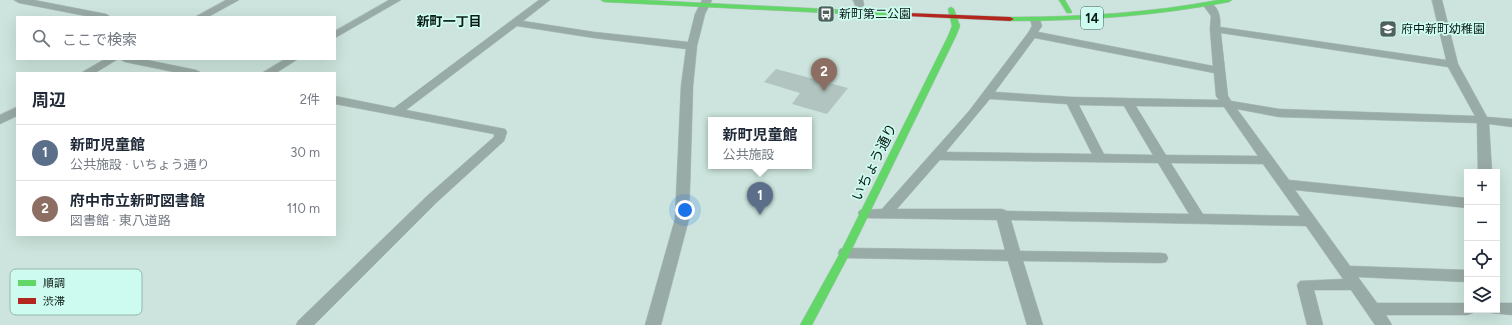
<!DOCTYPE html>
<html lang="ja">
<meta charset="utf-8">
<style>
:root{--surface:#fff;--page:#f2f2f3;--text:#1f2937;--muted:#747a83;--line:#e0e1e3;--accent:#db2777}
body{margin:0;font-family:Figtree,"Noto Sans JP",sans-serif;background:var(--page);color:var(--text)}
.controls{position:absolute;right:12px;bottom:12px;display:grid;overflow:hidden;border-radius:0px;box-shadow:0 4px 16px #0002}
.controls button{width:36px;height:36px;display:grid;place-items:center;padding:0;border:0;border-bottom:1px solid var(--line);background:var(--surface);color:var(--text);font:20px sans-serif}
.you{position:absolute;left:685px;top:210px;width:14px;height:14px;margin:-10px;border:3px solid #fff;border-radius:50%;background:#1a73e8;box-shadow:0 0 0 6px #1a73e833}
.badge{display:grid;place-items:center;width:26px;height:26px;border-radius:50%;background:var(--accent);color:#fff;font-size:13px;font-weight:700}
.pin{position:absolute;translate:-50% -33px;filter:drop-shadow(0 1px 2px #0008)}
.pin::after{content:'';position:absolute;top:21px;width:14px;height:12px;background:inherit;clip-path:polygon(0 0,100% 0,50% 100%)}
.popup{position:absolute;left:708px;top:117px;width:104px;height:52px;box-sizing:border-box;display:grid;place-content:center;border-radius:0px;background:var(--surface);filter:drop-shadow(0 1px 3px #0005);font-size:13px;white-space:nowrap;color:var(--muted)}
.popup b{font-size:15px;color:var(--text)}
.popup::after{content:'';position:absolute;left:50%;top:100%;margin-left:-8px;border:8px solid transparent;border-top-color:var(--surface)}
.list{margin:0;padding:0;list-style:none}
h2{display:flex;justify-content:space-between;align-items:center;height:52px;margin:0;padding:0 16px;font-size:17px}
h2 small{font-size:13px;font-weight:400;color:var(--muted)}
.list li{display:grid;grid-template-columns:26px 1fr auto;gap:12px;align-items:center;box-sizing:border-box;height:56px;padding:0 16px;border-top:1px solid var(--line)}
.list b{display:block;font-size:15px;white-space:nowrap}
.list p{margin:0;font-size:13px;white-space:nowrap;color:var(--muted)}
.list em{font-size:13px;font-style:normal;color:var(--muted)}
.icon{flex:none;width:22px;height:22px;fill:none;stroke:currentColor;stroke-width:2;stroke-linecap:round;stroke-linejoin:round}
.map{position:relative;flex:none;width:1512px;height:325px;overflow:hidden}
.search{position:absolute;background:var(--surface);box-shadow:0 4px 16px #0002;left:16px;top:16px;width:320px;height:44px;display:flex;align-items:center;gap:10px;box-sizing:border-box;padding:0 14px;border-radius:0px;color:var(--muted);font-size:15px}
.panel{position:absolute;background:var(--surface);box-shadow:0 4px 16px #0002;left:16px;top:72px;width:320px;height:164px;border-radius:0px}
.map>svg:first-child{display:block}
.building{fill:#b1c4bf}
.lines{fill:none;stroke-linecap:round;stroke-linejoin:round}
.street-casing{stroke:#afc1bc;stroke-width:1}
.fast-casing{stroke:#afc1bc;stroke-width:1}
.jam-casing{stroke:#afc1bc;stroke-width:1}
.street{fill:#99aba6;fill-rule:evenodd}
.fast{fill:#63d668;fill-rule:evenodd}
.jam{fill:#b3261e;fill-rule:evenodd}
.labels{text-anchor:middle;stroke-width:3.5;stroke-linejoin:round;paint-order:stroke}
.far-poi-label{font-size:12px;fill:#0a1b17;stroke:#cefbef;text-anchor:start}
.shield{fill:#cefbef;stroke:#455e58;stroke-width:1}
.shield-label{font-size:13px;font-weight:bold;fill:#0a1b17}
.far-neighbourhood-label{font-size:13px;font-weight:bold;fill:#0a1b17;stroke:#cefbef}
.street-label{font-size:14px;fill:#0a1b17;stroke:#cefbef}
.key{fill:#cefbef;stroke:#93b8ae;stroke-width:1}
.key-label{font-size:11px;fill:#0a1b17}
</style>
<div class="map">
<svg width="1512" height="325" viewBox="0 0 1512 325">
<rect width="100%" height="100%" fill="#cce4dd"/>
<polygon class="building" points="776,69 848,88 827,114 792,104 800,93 764,82"/>
<g class="lines">
<g class="street-casing">
<g id="street">
<polygon points="14,0 34,0 106,14 111,17 91,17 19,3"/>
<polygon points="226,0 239,0 208,17 195,17"/>
<polygon points="389,0 401,0 335,38 335,31"/>
<polygon points="539,0 550,0 523,21 594,32 688,42 695,14 702,0 712,0 705,14 697,46 693,86 689,219 661,325 645,325 675,219 681,86 686,49 594,38 517,26 406,110 505,129 507,132 504,141 437,202 314,325 296,325 298,321 427,196 494,137 494,134 335,104 335,96 394,108"/>
<polygon points="853,0 863,0 864,5 862,7 856,7"/>
<path d="M1432 0H1442L1458 64 1487 117 1512 119V127L1489 124 1492 172H1478L1477 123 1279 117 1237 109 1289 180 1467 198V208L1295 190 1350 266 1467 270V282L1358 277 1377 303H1467V310H1474L1473 313 1467 315H1386L1392 325H1375L1351 290H1314L1323 325H1307L1297 285 1300 281 1343 279 1306 226 1011 220 1020 251 1161 253 1166 254 1168 258 1166 262 1161 263 1023 261 1043 325H1027L1008 261 845 258 840 257 838 253 840 249 845 248 1005 250 997 220 865 218 860 216 858 213 860 210 882 209 969 111 1028 33 1032 26 1030 19 1031 17H1039L1042 26 1038 32 1213 66 1210 29 1211 16 1203 5 1208 2C1219 5 1221 18 1220 27L1446 60ZM1221 33 1448 67 1475 116 1279 109 1231 101 1228 96ZM1035 38 1214 73 1216 96 1219 100 1071 97 995 92ZM990 99 1067 104 1092 154 946 152ZM1079 105 1124 106 1153 155 1104 154ZM1136 106 1224 107 1258 156 1166 155ZM940 160 1158 163 1189 214 1007 211 1002 209H897ZM1171 163 1263 164 1300 216 1203 214Z"/>
<polygon points="105,59 118,59 95,73 81,73"/>
<polygon points="120,59 142,59 196,70 202,73 179,73 125,62"/>
<polygon points="285,59 298,59 276,73 262,73"/>
<polygon points="17,107 17,116 0,124 0,115"/>
<polygon points="1497,303 1512,303 1512,315 1491,313 1490,310 1497,310"/>
</g>
</g>
<g class="fast-casing">
<g id="fast">
<polygon points="601,0 645,0 908,13 911,15 908,17 604,2"/>
<polygon points="1059,0 1065,0 1072,12 1071,13 1067,13"/>
<path d="M1218 0H1232L1229 2C1156 16 1084 21 1010 21L1006 19 1010 17C1080 17 1149 13 1218 0Z"/>
<polygon points="951,7 954,9 960,26 956,36 850,253 812,325 800,325 840,253 948,36 952,26 948,9"/>
</g>
</g>
<g class="jam-casing">
<polygon id="jam" points="908,13 1010,17 1014,19 1010,21 906,16 905,15"/>
</g>
<use href="#street" class="street"/>
<use href="#fast" class="fast"/>
<use href="#jam" class="jam"/>
</g>
<defs>
<g id="bus-square" transform="scale(0.9)"><rect x="-9" y="-9" width="18" height="18" rx="4" fill="#4e615c" stroke="#cefbef"/><path d="M-5-6H5V4H4V6H2V4H-2V6H-4V4H-5ZM-3.5-4V0h7V-4ZM-3.5 1.2v1.5H-2V1.2ZM2 1.2v1.5H3.5V1.2Z" fill="#fff"/></g>
<g id="school-square" transform="scale(0.9)"><rect x="-9" y="-9" width="18" height="18" rx="4" fill="#4e615c" stroke="#cefbef"/><path d="M0-5L7-2L0 1L-7-2ZM-4 1L0 2.5L4 1V4Q0 6-4 4Z" fill="#fff"/></g>
</defs>
<g fill-rule="evenodd">
<use href="#bus-square" x="826" y="14"/>
<use href="#school-square" x="1388" y="29"/>
</g>
<g class="labels">
<g class="far-poi-label">
<text x="839" y="18">新町第二公園</text>
<text x="1401" y="33">府中新町幼稚園</text>
</g>
<rect class="shield" x="1081" y="7" width="22" height="22" rx="3"/>
<g class="shield-label">
<text x="1092" y="23">14</text>
</g>
<g class="far-neighbourhood-label">
<text x="449" y="26">新町一丁目</text>
</g>
<g class="street-label">
<text transform="translate(874 162) rotate(-64)" y="5">いちょう通り</text>
</g>
</g>
<rect x="10" y="269" width="132" height="46" rx="6" class="key"/>
<rect x="18" y="280" width="18" height="6" fill="#63d668"/>
<rect x="18" y="298" width="18" height="6" fill="#b3261e"/>
<g class="key-label">
<text x="43" y="287">順調</text>
<text x="43" y="305">渋滞</text>
</g>
</svg>
<div class="controls">
<button>+</button>
<button>−</button>
<button><svg class="icon" aria-label="locate" viewBox="0 0 24 24"><circle cx="12" cy="12" r="6"/><path d="M12 2v4M12 18v4M2 12h4M18 12h4"/></svg></button>
<button><svg class="icon" aria-label="layers" viewBox="0 0 24 24"><path d="M12 4l9 5-9 5-9-5zM3 14l9 5 9-5"/></svg></button>
</div>
<div class="you"></div>
<div class="pin badge" style="left:760px;top:215px;background:#5c6f8a">1</div>
<div class="popup"><b>新町児童館</b>公共施設</div>
<div class="pin badge" style="left:824px;top:91px;background:#8d6e63">2</div>
<div class="search"><svg class="icon" aria-label="search" viewBox="0 0 24 24"><circle cx="10" cy="10" r="6"/><path d="M15 15l6 6"/></svg>ここで検索</div>
<section class="panel">
<h2>周辺<small>2件</small></h2>
<ul class="list">
<li><span class="badge" style="background:#5c6f8a">1</span><div><b>新町児童館</b><p>公共施設 · いちょう通り</p></div><em>30 m</em></li>
<li><span class="badge" style="background:#8d6e63">2</span><div><b>府中市立新町図書館</b><p>図書館 · 東八道路</p></div><em>110 m</em></li>
</ul>
</section>
</div>
